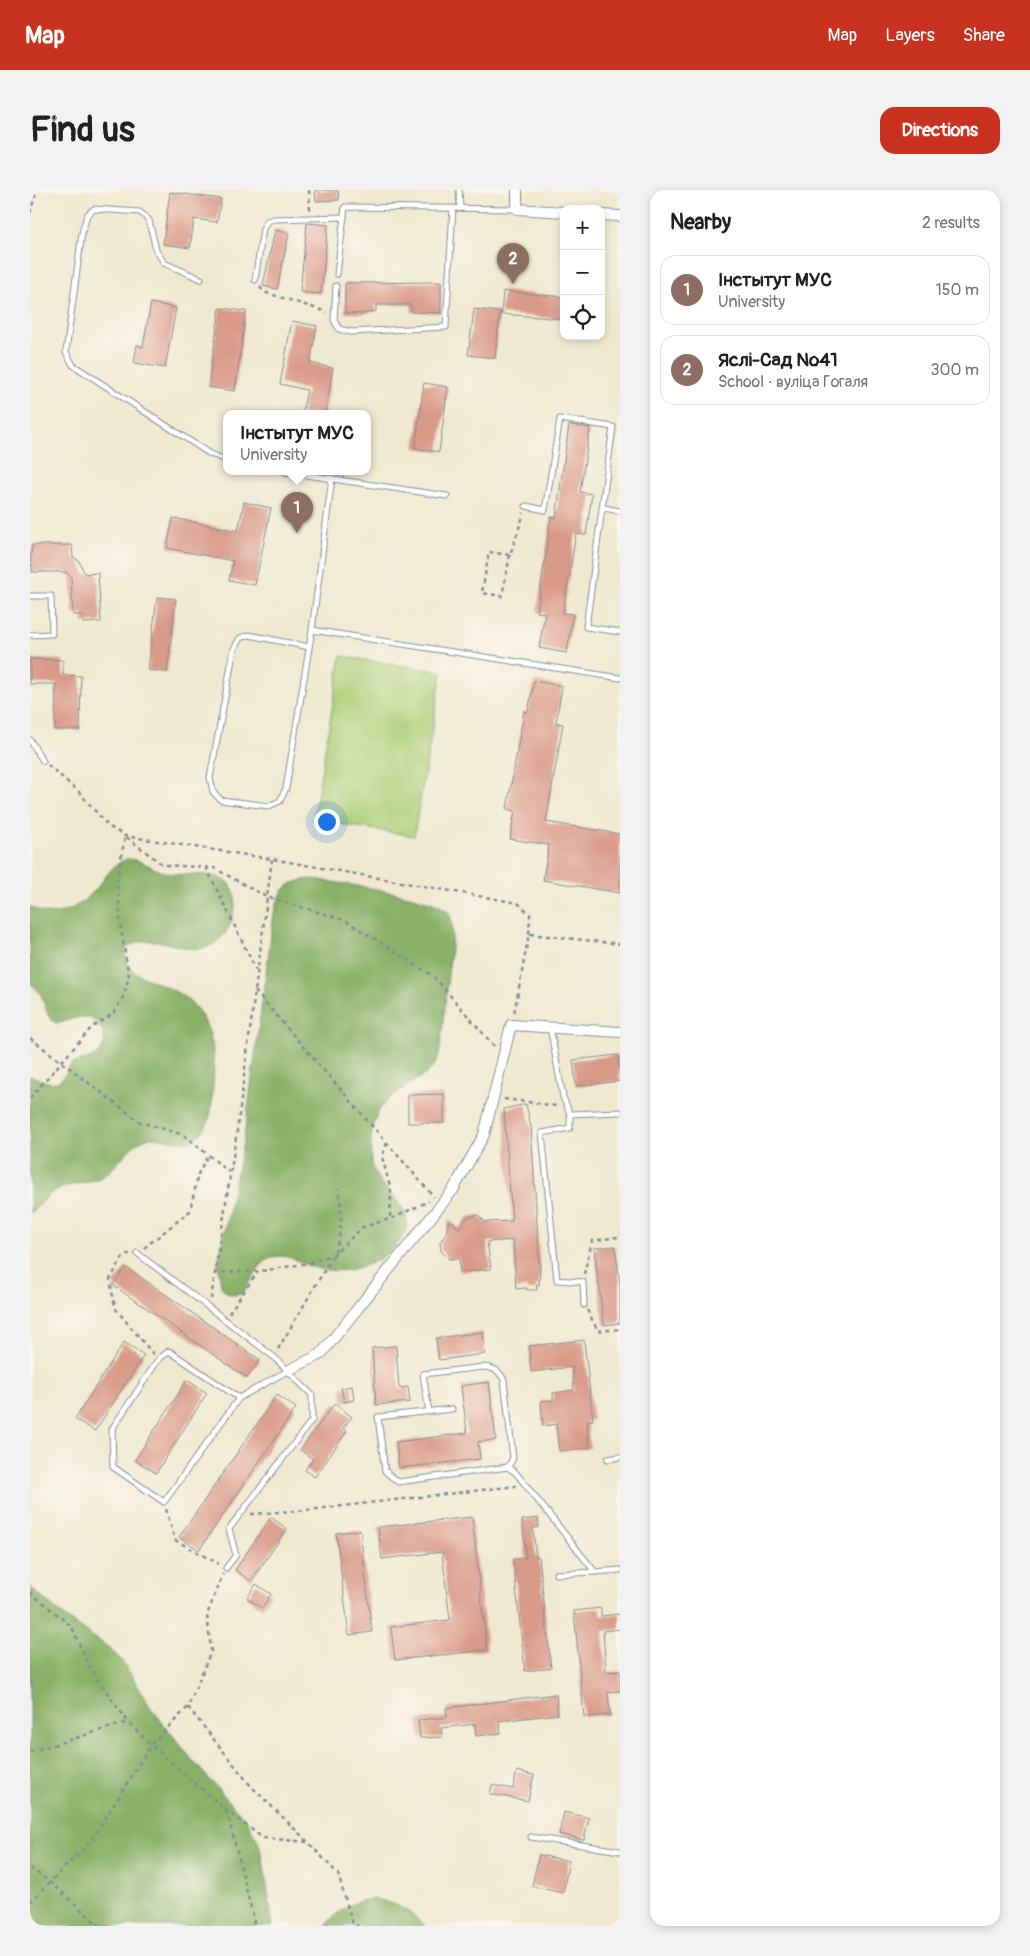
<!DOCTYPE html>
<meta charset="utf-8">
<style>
:root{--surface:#fff;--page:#f2f2f2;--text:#202124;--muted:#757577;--line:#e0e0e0;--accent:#c8321e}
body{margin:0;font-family:Pangolin,sans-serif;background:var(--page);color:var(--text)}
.controls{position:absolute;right:15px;top:15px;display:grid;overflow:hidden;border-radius:10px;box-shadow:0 2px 8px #0003}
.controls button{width:45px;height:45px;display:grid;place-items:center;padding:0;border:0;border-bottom:1px solid var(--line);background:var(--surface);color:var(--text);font:25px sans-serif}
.you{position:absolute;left:296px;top:631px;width:18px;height:18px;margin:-12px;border:4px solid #fff;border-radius:50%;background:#1a73e8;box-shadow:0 0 0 8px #1a73e833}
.badge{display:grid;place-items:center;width:32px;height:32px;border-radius:50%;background:var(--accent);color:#fff;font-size:16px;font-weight:700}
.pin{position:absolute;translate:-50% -41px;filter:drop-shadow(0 1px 2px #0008)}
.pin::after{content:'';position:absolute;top:26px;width:18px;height:15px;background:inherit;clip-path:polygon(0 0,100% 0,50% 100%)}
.popup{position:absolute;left:193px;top:220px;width:148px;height:65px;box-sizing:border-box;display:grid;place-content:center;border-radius:10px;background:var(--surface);filter:drop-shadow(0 1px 4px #0005);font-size:16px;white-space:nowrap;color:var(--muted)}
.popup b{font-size:19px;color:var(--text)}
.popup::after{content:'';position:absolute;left:50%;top:100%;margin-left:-10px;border:10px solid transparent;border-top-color:var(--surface)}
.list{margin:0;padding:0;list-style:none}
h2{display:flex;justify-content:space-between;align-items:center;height:65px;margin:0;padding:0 20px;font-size:21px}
h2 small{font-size:16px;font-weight:400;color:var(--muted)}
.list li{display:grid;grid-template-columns:32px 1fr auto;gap:15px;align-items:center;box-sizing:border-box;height:70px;margin:0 10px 10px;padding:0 10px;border:1px solid var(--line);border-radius:15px}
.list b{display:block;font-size:19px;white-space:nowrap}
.list p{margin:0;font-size:16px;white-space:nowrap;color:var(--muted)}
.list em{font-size:16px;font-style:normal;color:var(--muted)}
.icon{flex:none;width:28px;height:28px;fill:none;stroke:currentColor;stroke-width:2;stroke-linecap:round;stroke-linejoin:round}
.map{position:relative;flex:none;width:590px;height:1736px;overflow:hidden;border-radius:15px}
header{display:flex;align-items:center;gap:30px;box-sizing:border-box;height:70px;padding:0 25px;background:var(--accent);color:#fff}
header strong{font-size:24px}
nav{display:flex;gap:28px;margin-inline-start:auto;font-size:18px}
.intro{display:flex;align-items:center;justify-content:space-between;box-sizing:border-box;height:120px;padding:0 30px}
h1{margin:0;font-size:35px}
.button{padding:12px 22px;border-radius:15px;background:var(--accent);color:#fff;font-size:18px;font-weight:700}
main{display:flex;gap:30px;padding:0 30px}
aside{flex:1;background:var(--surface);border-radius:15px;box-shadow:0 2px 8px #0003}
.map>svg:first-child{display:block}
.green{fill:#abcd75;stroke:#637e6a}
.forest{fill:#88b066;stroke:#527062}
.building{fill:#da9a88}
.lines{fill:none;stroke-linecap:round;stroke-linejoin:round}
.service-casing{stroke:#858c96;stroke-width:7}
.minor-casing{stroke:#858c96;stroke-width:12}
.path{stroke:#858c96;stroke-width:2.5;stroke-dasharray:4 4;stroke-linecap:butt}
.service{stroke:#fff;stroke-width:5}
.minor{stroke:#fff;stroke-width:10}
</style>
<header>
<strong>Map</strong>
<nav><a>Map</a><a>Layers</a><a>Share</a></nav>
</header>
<div class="intro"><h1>Find us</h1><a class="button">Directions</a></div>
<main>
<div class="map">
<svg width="590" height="1736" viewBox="0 0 590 1736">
<rect width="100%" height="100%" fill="#fbf7ec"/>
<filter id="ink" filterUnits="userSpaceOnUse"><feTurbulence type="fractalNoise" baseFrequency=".02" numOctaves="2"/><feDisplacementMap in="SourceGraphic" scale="10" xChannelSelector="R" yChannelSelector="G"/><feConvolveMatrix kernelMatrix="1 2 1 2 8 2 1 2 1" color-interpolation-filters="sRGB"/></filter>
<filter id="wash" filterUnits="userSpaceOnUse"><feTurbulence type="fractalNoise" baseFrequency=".0096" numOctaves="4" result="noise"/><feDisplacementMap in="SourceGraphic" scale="20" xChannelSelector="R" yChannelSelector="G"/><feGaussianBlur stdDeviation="1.12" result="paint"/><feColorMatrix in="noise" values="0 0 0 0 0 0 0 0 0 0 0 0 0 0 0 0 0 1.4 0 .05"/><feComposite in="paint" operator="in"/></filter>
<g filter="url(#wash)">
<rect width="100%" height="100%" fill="#efe9cf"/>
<polygon class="green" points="311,466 412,482 384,646 283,630"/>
<g class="forest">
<path d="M97 669C112 669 122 679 136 683 158 688 209 674 205 715 204 727 199 741 190 749 161 776 128 735 96 758 95 765 95 771 99 776 104 784 116 788 125 792 145 800 164 810 174 830 187 855 184 881 182 908 182 924 179 938 165 948 148 959 131 942 114 949 98 956 89 975 75 985 59 995 41 992 25 1001 16 1006 9 1017 0 1023V886C8 887 18 895 26 892 35 890 36 877 44 873 51 870 59 870 66 865 82 853 73 827 52 827 43 827 36 833 26 833 11 825 20 807 0 793V716C23 733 50 718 67 698 77 686 82 674 97 669Z"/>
<path d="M283 689C306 693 408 706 418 722 423 730 422 739 422 748L410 860C409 864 408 870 405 874 401 881 392 887 385 891 356 908 342 919 341 955 341 964 340 974 344 981 354 1004 391 1021 371 1049 352 1076 314 1087 283 1077 269 1073 259 1063 243 1067 227 1072 222 1093 211 1104L204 1105 197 1103 191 1096 188 1073 214 948 244 723C251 698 257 691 283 689Z"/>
<polygon points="0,1397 36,1428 78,1457 94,1473 121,1518 163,1571 217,1631 228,1651 233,1669 243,1736 0,1736"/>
<path d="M343 1709C364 1711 380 1721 395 1736H295C307 1720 323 1711 343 1709Z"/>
</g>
<g id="blocks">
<g class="building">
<polygon points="285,0 308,0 309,10 286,11"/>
<polygon points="140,2 191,9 187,32 164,29 160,58 133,54"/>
<polygon points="277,33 298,35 291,104 270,102"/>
<polygon points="245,40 259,43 247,99 233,96"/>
<polygon points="411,92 411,123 382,122 381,115 346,115 346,121 333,124 315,123 315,93"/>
<polygon points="473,101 534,107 534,129 471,124"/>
<polygon points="121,113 146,118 135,178 104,173 107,155 113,157"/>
<polygon points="190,118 216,121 205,201 178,197"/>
<polygon points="444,119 470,122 465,168 438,165"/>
<polygon points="262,131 287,136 280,173 303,178 295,224 272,224 277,200 250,194"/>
<polygon points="394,193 418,197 409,262 385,258"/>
<polygon points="539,235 560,238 550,302 562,304 556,345 546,344 533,423 543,424 537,463 509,458 515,423 507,422 521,327 526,328"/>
<polygon points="214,312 241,318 225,395 199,390 203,371 137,358 143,328 208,341"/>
<polygon points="2,355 42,355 43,367 49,371 55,384 68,383 71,432 53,433 53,425 43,425 41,387 36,382 2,382 2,375 0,375"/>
<polygon points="127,407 146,409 137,482 118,480"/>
<polygon points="0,469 33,470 33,485 51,486 50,540 25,540 26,494 0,494"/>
<polygon points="504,491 532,496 526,533 533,534 516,632 590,644 590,703 513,690 519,655 480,649 485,621 477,619 494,521 498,522"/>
<polygon points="588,865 590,891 546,896 543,870"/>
<polygon points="414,904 414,933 378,933 378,905"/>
<polygon points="496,914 501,937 510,1081 509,1095 506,1095 507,1100 497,1100 497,1098 486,1099 483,1050 457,1052 461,1079 430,1082 429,1068 419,1069 411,1061 410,1052 416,1044 419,1029 429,1038 438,1027 448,1025 455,1032 482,1031 474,919"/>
<polygon points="585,1056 590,1093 590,1133 574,1135 564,1058"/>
<polygon points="96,1077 230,1170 217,1188 83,1095"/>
<polygon points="453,1142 455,1164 409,1170 406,1148"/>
<polygon points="554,1150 563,1230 557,1231 560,1258 529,1261 526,1234 513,1236 511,1211 523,1210 523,1203 544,1200 542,1177 501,1182 499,1156"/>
<polygon points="94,1152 114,1165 65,1241 45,1229"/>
<polygon points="366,1156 369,1198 378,1197 380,1212 346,1215 342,1158"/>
<polygon points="157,1190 177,1203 126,1283 105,1270"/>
<polygon points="459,1192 466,1250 448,1252 450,1269 369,1278 366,1252 437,1243 431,1196"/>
<polygon points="322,1196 324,1210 314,1212 311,1198"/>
<polygon points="247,1205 266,1218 169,1360 149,1347"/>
<polygon points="305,1213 322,1227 313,1238 317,1241 285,1287 275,1280 283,1269 270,1260"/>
<polygon points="241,1327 257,1339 221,1391 205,1380"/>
<polygon points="442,1327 457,1460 365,1470 361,1437 420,1430 412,1362 352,1369 348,1337"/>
<polygon points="508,1328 509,1337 503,1338 506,1367 509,1367 521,1478 495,1481 483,1369 496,1368 492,1330"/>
<polygon points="330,1340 342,1442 319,1445 306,1343"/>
<polygon points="226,1394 241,1404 232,1418 217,1408"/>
<polygon points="571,1418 571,1426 590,1424 590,1439 573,1441 576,1482 590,1481 590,1501 578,1502 580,1525 554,1527 544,1421"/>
<polygon points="526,1504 528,1524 469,1531 471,1543 446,1546 445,1534 411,1538 412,1547 390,1548 388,1530 417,1527 416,1518"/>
<polygon points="487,1581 504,1585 498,1611 460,1604 462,1595 483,1599"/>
<polygon points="534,1622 559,1628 554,1650 529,1644"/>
<polygon points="509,1665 539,1671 533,1703 502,1696"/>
</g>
</g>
</g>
<g filter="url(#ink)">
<use href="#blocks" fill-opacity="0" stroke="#858c96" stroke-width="1"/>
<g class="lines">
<g class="service-casing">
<g id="service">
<polyline points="429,0 430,18"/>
<polyline points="307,84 315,17 487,19"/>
<polyline points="171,89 134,73 126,60 119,30 110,22 64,19 57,25 52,43 36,162 43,175 180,264 197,270"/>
<polyline points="225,90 233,39 237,31 244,29 314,27"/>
<polyline points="306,96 304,130 309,139 321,142 416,137 423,18"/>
<polyline points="256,282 417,306"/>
<polyline points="496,316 515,320 530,229 583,237 556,437 590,442"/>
<polyline points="574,318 590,321"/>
<polyline points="0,406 21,406 22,444 0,445"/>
<polyline points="282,440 590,488"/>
<polyline points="279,457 219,445 210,448 204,459 180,588 183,602 191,610 239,616 250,611 256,598 282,440 302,288"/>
<polyline points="0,550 13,571"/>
<polyline points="520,837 533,907 540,924 590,922"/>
<polyline points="540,924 540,938 512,943 527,1090 553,1092 554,1115"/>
<polyline points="107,1063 244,1167 282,1205 282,1230 199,1339 206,1365 196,1378"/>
<polyline points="209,1208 134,1312 83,1277 82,1239 128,1170 139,1161 209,1208 259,1180"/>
<polyline points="422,1219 348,1227 355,1281 368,1292 478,1277 486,1283 565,1382 590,1380"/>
<path d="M399 1222 393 1184 453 1177C464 1178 469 1180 474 1190L483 1268 478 1277"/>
<polyline points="578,1269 590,1267"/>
<polyline points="526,1384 565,1382"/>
<polyline points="501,1647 590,1661"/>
</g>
</g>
<g class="minor-casing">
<g id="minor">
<polyline points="487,0 487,19 534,22"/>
<polyline points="571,25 590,26"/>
<polyline points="259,1180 291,1164 423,1000 454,945 481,835 590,842"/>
</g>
</g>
<g class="path">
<polyline points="279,0 280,21"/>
<polyline points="0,23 7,0"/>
<polyline points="230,97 234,102 297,122"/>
<polyline points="480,365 472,406 452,403 459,362 480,365 494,323"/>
<polyline points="18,575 49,602 78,636 95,646 242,669 488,713 500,724 499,744 484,824"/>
<polyline points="176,677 226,780"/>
<polyline points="500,744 590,754"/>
<polyline points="225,801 404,1007"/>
<polyline points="0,848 110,932 154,945 199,982"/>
<polyline points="0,908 62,837 83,824 93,807 99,787 91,739 87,691 95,646 133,675 184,678 237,707 315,730 403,786 465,857"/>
<polyline points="474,909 528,916"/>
<polyline points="357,953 352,967 361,1000 360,1029"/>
<polyline points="114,1058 160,1021 168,984 178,965"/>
<polyline points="100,1064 95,1064 80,1089 85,1118 124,1165"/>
<polyline points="184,1083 231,1081 279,1073 304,1064 333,1037 363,1028 399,1011"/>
<polyline points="554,1084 562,1051 587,1047 590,1043"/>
<polyline points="181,1109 207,941 242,669"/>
<polyline points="557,1120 568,1141 590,1139"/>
<polyline points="199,1123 228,1081"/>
<path d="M248 1159 304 1064C312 1041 313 1021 308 998"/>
<polyline points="136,1319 145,1350 189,1374"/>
<polyline points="221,1324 278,1320 486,1296"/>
<polyline points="0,1402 42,1437 59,1477 98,1532 121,1555 197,1621 233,1648 278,1652 308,1684 322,1732 328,1736"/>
<polyline points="158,1517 221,1596 277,1651"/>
<polyline points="0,1562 98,1532"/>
<polyline points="197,1621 224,1730 223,1736"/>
<polyline points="0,1678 20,1692 70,1736"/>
<polyline points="0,1712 61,1651 121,1555 158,1517 181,1461 177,1425 193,1384"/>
</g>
<use href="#service" class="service"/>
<use href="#minor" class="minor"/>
</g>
</g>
</svg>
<div class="controls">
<button>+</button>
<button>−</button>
<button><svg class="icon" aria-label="locate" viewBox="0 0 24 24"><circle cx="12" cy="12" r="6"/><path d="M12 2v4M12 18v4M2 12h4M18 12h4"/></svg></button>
</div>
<div class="you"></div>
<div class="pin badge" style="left:267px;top:343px;background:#8d6e63">1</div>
<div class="popup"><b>Інстытут МУС</b>University</div>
<div class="pin badge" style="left:483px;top:94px;background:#8d6e63">2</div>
</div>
<aside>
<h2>Nearby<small>2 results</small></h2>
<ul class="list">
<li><span class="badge" style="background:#8d6e63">1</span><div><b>Інстытут МУС</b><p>University</p></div><em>150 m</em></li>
<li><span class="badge" style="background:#8d6e63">2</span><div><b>Яслі-Сад №41</b><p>School · вуліца Гогаля</p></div><em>300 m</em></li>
</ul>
</aside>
</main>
